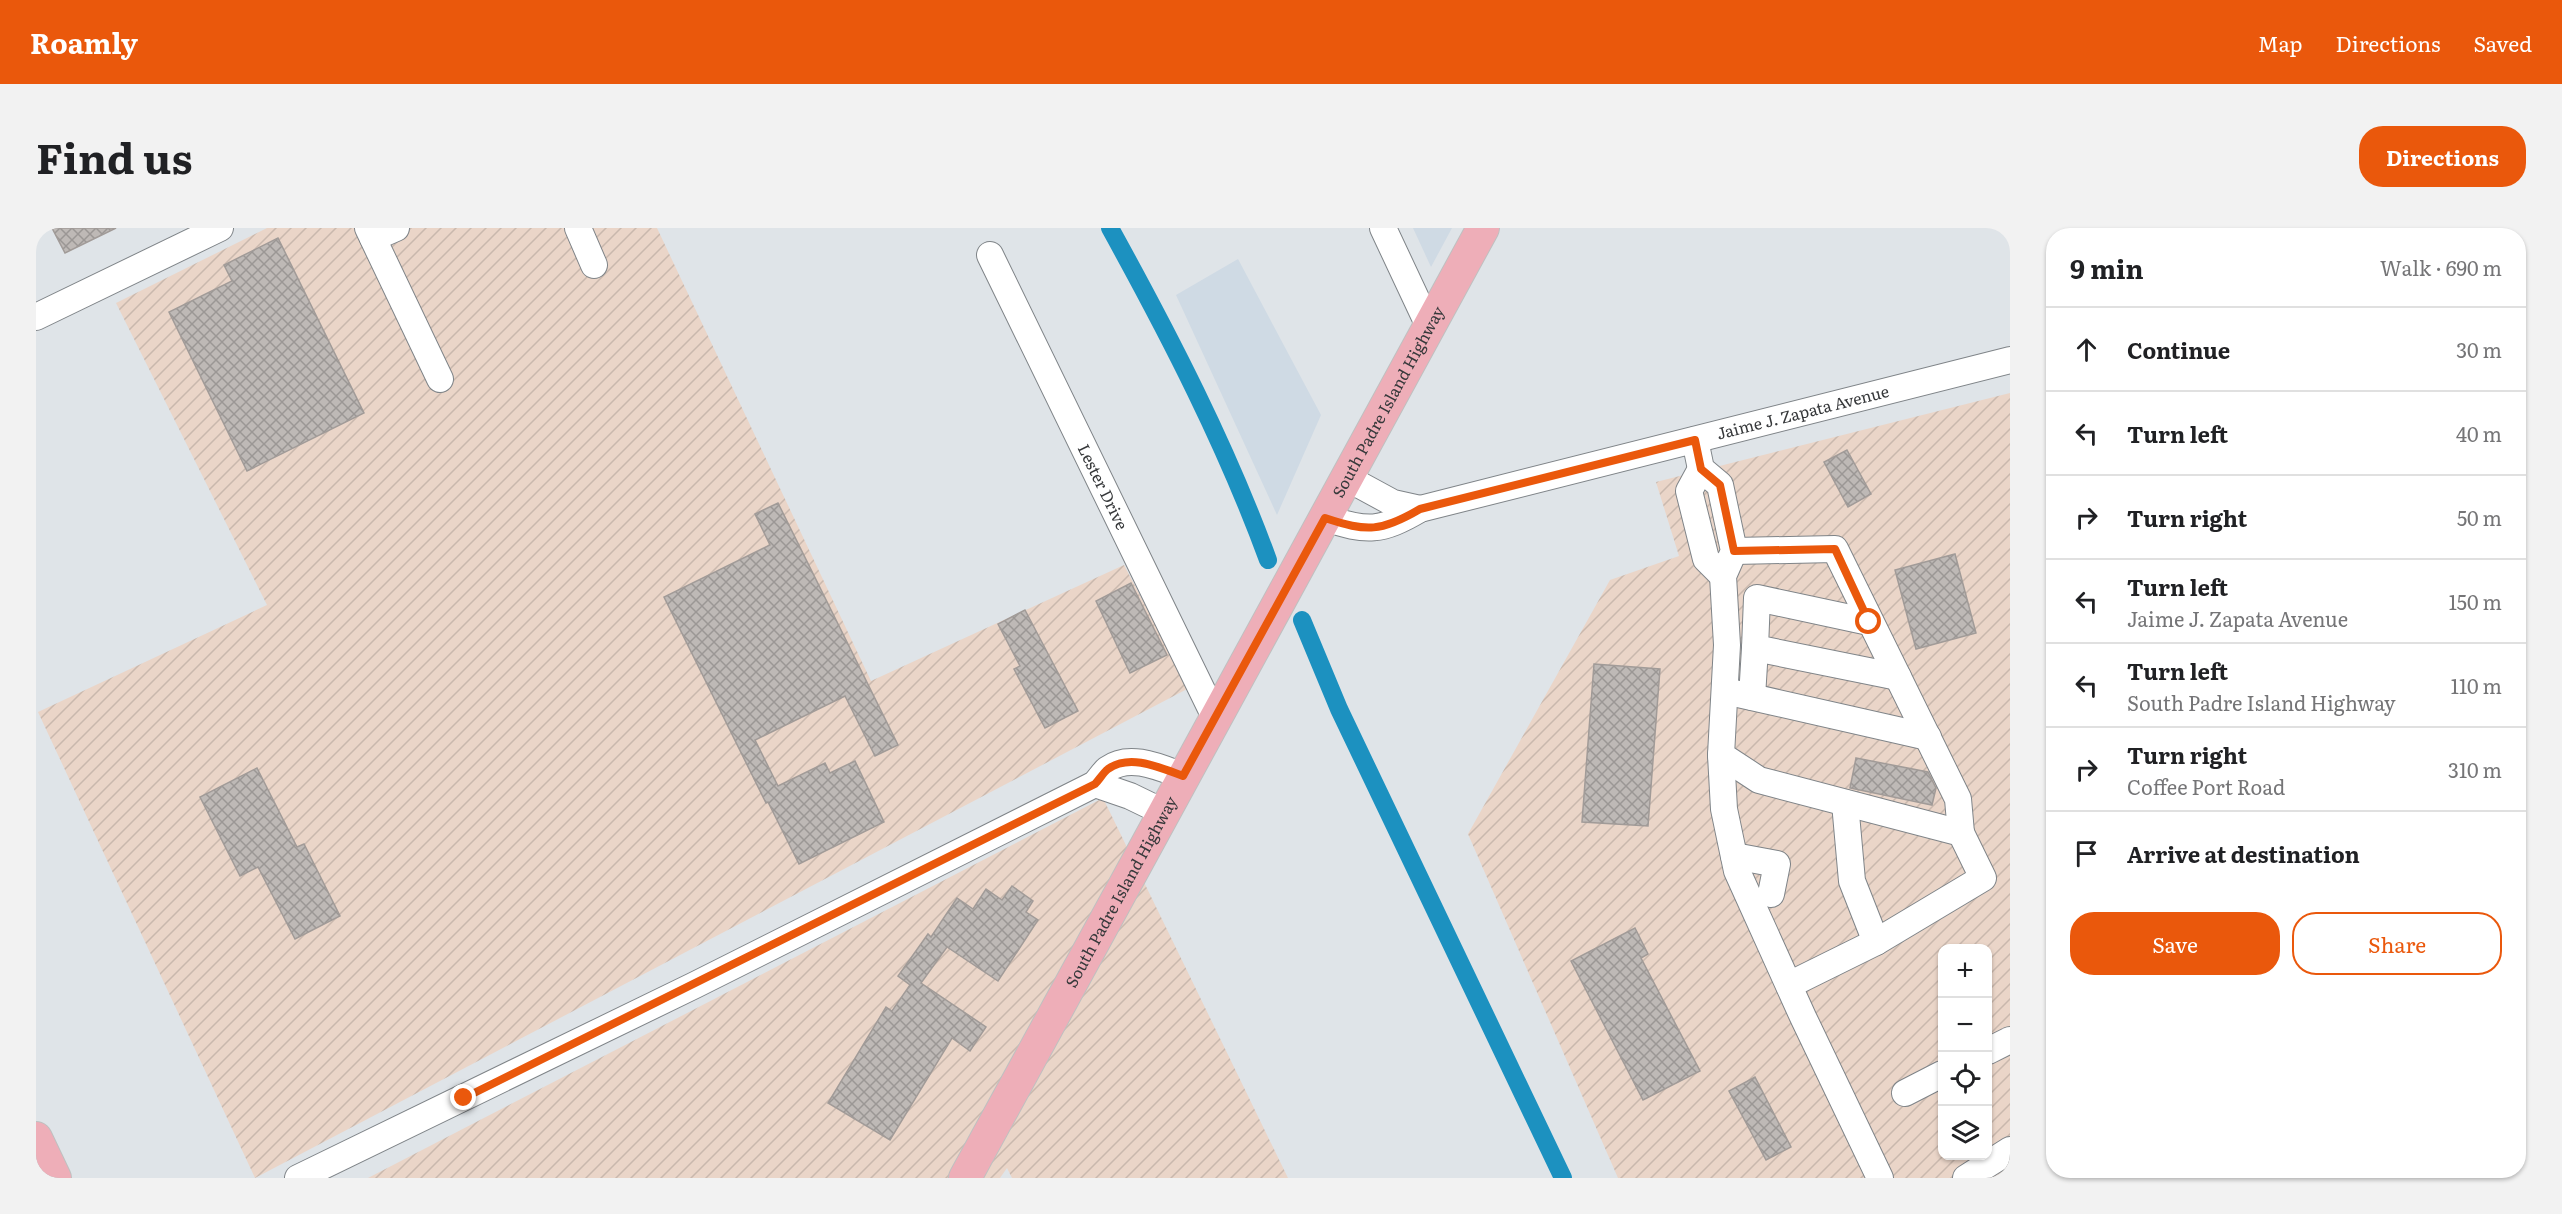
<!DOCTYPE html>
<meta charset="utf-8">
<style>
:root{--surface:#fff;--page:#f2f2f2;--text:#202124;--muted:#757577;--line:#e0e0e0;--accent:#ea580c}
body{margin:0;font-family:Literata,serif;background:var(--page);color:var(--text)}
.controls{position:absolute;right:18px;bottom:18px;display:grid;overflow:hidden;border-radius:12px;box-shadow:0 2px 4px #0004}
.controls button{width:54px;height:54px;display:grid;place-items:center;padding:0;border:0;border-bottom:2px solid var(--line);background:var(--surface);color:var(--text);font:30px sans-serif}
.stop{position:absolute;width:18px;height:18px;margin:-14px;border:4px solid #ea580c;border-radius:50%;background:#fff}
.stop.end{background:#ea580c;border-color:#fff;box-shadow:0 2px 6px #0008}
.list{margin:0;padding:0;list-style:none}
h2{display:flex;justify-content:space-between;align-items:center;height:78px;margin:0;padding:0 24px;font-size:26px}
h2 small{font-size:20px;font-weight:400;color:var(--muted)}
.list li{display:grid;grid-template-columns:39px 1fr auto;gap:18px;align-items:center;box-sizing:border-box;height:84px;padding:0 24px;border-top:2px solid var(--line)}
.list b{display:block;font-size:22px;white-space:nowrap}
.list p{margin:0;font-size:20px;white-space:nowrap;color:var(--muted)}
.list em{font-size:20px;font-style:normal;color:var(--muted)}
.actions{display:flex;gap:12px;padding:18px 24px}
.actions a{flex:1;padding:14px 0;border:2px solid var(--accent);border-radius:24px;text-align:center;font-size:21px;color:var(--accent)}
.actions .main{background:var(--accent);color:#fff}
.icon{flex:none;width:33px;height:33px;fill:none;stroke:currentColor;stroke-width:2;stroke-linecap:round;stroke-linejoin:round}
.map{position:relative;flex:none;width:1974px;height:950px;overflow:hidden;border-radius:24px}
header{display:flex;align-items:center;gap:36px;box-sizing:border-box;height:84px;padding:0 30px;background:var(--accent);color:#fff}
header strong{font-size:28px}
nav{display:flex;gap:33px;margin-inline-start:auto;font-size:21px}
.intro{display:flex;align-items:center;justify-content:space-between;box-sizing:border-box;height:144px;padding:0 36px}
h1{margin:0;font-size:42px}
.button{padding:15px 27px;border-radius:24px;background:var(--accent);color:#fff;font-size:21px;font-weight:700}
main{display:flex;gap:36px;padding:0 36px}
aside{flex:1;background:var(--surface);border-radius:24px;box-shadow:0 2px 4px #0004}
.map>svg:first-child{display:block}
.built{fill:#cfdae4}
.industrial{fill:url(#industrial-furrows);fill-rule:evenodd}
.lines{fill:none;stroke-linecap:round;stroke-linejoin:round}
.canal{stroke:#1c91c0;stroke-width:18}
.building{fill:url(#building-cross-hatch);stroke:#a19b98;stroke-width:1.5}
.minor-casing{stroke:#7f8488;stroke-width:28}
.major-casing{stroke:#bfc0c0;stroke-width:34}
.minor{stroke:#fff;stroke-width:26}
.major{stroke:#eeaeb8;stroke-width:32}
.route{stroke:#ea580c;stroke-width:8}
.labels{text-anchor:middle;stroke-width:4.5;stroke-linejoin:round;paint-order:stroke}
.street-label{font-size:16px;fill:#37393b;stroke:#ecf1f5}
</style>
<header>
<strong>Roamly</strong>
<nav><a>Map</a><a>Directions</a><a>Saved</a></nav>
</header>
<div class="intro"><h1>Find us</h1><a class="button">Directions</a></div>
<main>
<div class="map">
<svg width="1974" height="950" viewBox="0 0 1974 950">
<defs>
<pattern id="industrial-furrows" width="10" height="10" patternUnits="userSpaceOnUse" patternTransform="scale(1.5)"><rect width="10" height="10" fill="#ead5c8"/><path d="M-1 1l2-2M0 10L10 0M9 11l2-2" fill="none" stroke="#c9b8ad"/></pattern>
<pattern id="building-cross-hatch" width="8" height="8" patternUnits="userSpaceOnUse" patternTransform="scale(1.5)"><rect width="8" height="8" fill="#beb9b6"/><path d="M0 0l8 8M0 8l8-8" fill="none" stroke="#9b9795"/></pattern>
</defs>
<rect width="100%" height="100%" fill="#dfe4e8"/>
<g class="built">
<polygon points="1377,0 1416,0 1395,39"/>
<polygon points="1202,31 1285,187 1241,287 1140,67"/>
</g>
<g class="industrial">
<polygon points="231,0 621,0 835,453 1088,337 1153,460 219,950 2,484 231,377 80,75"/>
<path d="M1974 165V950H1582L1432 606 1574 352 1643 328 1620 254ZM1906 720H1952V928H1906Z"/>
<polygon points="1067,570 1252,950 976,950 971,940 964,950 332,950"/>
</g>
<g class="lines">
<g class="canal">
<path d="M1074 0C1133 107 1190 217 1232 332"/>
<polyline points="1266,392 1303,481 1527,950"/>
</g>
</g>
<g class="building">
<polygon points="16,0 80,0 29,25"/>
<polygon points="242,10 328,185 211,243 133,84 196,53 188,37"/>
<polygon points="1811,222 1835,266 1812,279 1788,234"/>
<polygon points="742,275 862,517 839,528 809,468 719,512 742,558 789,535 794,545 819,533 848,594 763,636 732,574 730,575 628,369 734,317 719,286"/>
<polygon points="1919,326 1940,405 1880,421 1859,342"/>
<polygon points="1095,355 1131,427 1094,445 1060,373"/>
<polygon points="989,382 1042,483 1009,500 978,441 984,438 962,396"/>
<polygon points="1558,436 1624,441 1612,598 1546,594"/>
<polygon points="1820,530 1892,544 1900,560 1896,577 1814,560"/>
<polygon points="221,540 261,619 268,616 304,688 259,711 222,639 204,648 164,569"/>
<polygon points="976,658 997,673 990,684 1002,692 962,753 911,719 885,755 950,799 934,823 916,810 854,912 792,875 850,779 856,783 874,757 862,748 892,706 895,709 921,670 937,681 950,661 966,672"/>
<polygon points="1599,700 1612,726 1605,730 1664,843 1607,872 1535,733"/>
<polygon points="1719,849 1755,919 1730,932 1693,863"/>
</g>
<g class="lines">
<g class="minor-casing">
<g id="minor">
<polyline points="332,0 404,151"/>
<polyline points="542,0 558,37"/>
<polyline points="1347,0 1393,98"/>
<polyline points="337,10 360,0"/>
<path id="s1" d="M954 27 1180 491"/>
<polyline points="0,89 184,0"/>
<polyline points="1659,212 1665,241 1684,257 1698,323 1687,348 1691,417 1685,527 1723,552 1925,605 1947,650 1840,714 1753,757"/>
<polyline points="1665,241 1653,263 1670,331 1687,348"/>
<polyline points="1311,250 1357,275 1384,281"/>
<path id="s2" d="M1289 290C1331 304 1345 304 1384 281L1974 132"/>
<polyline points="1698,323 1799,321 1922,571 1925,605"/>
<polyline points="1833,394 1721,370 1719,420 1862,449"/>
<polyline points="1689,463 1892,509"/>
<polyline points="1716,469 1719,420"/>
<polyline points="1685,527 1688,581 1701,643 1767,789 1844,950"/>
<polyline points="1059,556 1094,568 1127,584"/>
<polyline points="1809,575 1816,653 1840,714"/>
<polyline points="1698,628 1741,636 1735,666"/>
<polyline points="1952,823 1974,812"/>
<polyline points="1869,865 1906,846"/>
<path d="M262 950 659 757 1059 556C1063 552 1067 545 1072 541 1094 525 1125 540 1147 548"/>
<polyline points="1930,950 1974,922"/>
</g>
</g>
<g class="major-casing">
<g id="major">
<polyline points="0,910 19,950"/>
<path id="s3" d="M929 950 1447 0"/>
</g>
</g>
<use href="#minor" class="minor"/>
<use href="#major" class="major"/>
</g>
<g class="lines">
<path class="route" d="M428 870 1059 556C1063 552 1067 545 1072 541 1094 525 1125 540 1147 548L1289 290C1331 304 1345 304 1384 281L1659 212 1665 241 1684 257 1698 323 1799 321 1833 394"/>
</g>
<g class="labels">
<g class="street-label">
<text dy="6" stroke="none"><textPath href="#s3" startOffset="884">South Padre Island Highway</textPath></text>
<text dy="6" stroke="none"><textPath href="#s2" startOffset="495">Jaime J. Zapata Avenue</textPath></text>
<text dy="6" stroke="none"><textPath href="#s1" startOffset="258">Lester Drive</textPath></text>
<text dy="6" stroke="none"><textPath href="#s3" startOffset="326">South Padre Island Highway</textPath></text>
</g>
</g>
</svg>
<div class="controls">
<button>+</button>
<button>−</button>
<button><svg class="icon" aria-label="locate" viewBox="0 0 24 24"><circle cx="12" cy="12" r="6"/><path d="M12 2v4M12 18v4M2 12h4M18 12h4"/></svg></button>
<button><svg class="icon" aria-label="layers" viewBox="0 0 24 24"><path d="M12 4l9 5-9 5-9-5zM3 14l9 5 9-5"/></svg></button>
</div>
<div class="stop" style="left:1833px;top:394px"></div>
<div class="stop end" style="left:428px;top:870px"></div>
</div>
<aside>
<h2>9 min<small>Walk · 690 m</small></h2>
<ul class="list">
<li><svg class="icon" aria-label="ahead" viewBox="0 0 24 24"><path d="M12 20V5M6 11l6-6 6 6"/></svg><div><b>Continue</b></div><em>30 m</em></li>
<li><svg class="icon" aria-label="left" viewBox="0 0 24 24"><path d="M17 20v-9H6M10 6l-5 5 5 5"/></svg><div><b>Turn left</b></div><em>40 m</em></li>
<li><svg class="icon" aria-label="right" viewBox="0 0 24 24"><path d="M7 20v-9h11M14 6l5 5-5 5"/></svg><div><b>Turn right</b></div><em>50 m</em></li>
<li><svg class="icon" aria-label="left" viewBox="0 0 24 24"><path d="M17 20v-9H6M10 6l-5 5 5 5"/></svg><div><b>Turn left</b><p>Jaime J. Zapata Avenue</p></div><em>150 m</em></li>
<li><svg class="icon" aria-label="left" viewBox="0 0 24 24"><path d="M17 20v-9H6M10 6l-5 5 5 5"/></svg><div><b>Turn left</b><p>South Padre Island Highway</p></div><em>110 m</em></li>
<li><svg class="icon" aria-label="right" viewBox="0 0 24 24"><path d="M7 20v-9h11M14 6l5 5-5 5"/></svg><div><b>Turn right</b><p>Coffee Port Road</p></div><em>310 m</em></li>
<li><svg class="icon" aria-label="arrive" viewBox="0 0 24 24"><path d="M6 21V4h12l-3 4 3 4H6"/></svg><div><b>Arrive at destination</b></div></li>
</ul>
<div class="actions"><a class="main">Save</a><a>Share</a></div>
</aside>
</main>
